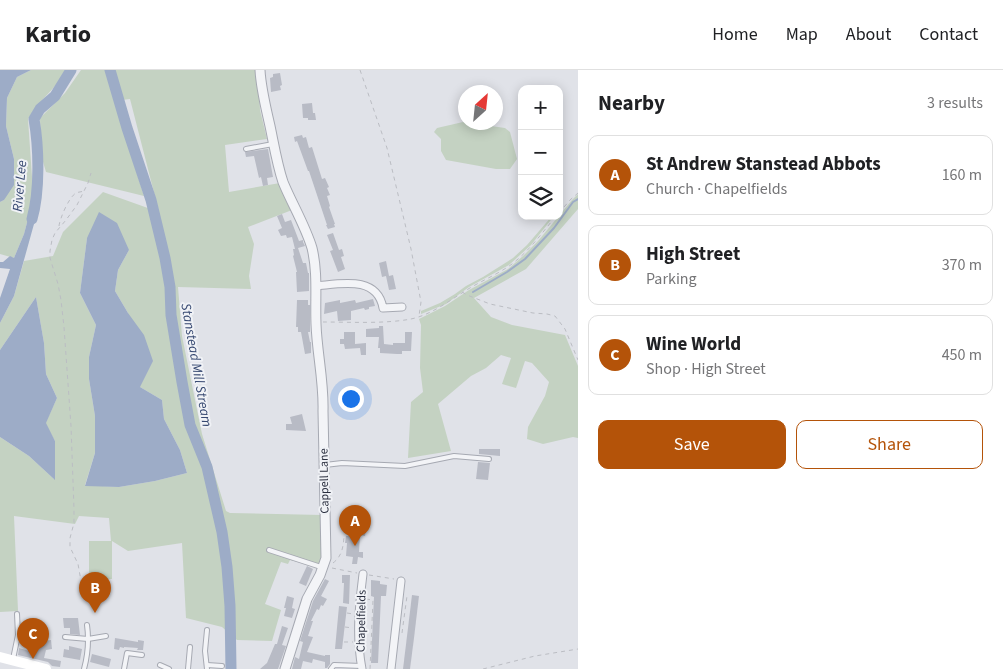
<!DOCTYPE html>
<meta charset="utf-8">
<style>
:root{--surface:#fff;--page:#f6f6f6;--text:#202124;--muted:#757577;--line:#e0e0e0;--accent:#b45309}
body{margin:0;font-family:"Source Sans 3",sans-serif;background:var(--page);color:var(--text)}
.controls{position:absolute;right:15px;top:15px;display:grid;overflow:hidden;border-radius:10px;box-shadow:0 2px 12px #0003}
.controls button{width:45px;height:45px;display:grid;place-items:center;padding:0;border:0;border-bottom:1px solid var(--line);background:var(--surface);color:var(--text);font:25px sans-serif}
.compass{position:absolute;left:458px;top:15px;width:45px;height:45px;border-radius:50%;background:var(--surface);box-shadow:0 2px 12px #0003;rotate:27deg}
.you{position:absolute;left:350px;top:328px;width:18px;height:18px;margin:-12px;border:4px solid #fff;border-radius:50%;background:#1a73e8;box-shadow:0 0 0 8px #1a73e833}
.badge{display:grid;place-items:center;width:32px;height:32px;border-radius:50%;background:var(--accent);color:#fff;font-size:16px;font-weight:700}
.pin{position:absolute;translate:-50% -41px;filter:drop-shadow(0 1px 2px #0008)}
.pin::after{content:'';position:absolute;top:26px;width:18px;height:15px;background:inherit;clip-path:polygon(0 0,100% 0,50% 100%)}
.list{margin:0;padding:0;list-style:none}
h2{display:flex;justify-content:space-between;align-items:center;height:65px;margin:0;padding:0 20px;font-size:21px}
h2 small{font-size:16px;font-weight:400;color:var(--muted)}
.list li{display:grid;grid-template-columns:32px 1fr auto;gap:15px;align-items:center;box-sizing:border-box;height:80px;margin:0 10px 10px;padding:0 10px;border:1px solid var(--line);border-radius:10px}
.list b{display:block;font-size:19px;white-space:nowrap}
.list p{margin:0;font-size:16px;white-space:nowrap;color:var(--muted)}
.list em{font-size:16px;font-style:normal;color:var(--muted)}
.actions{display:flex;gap:10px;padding:15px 20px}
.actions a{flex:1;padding:11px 0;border:1px solid var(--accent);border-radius:10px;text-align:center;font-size:18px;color:var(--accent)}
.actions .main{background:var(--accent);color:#fff}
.icon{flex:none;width:28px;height:28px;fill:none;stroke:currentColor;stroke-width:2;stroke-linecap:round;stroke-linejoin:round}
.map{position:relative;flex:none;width:578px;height:599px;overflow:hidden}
header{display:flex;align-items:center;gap:30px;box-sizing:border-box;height:70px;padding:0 25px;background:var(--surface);border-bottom:1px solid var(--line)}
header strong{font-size:24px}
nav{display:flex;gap:28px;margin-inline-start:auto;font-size:18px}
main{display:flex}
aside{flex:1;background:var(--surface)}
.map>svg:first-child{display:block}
.green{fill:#c4d2c2;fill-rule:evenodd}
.water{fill:#9dacc7}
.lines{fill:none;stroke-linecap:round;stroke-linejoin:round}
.stream{stroke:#9dacc7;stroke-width:2}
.river{stroke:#9dacc7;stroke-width:11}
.building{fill:#b8bbc5}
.service-casing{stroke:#a6a9b2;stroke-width:6}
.minor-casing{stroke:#a6a9b2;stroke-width:9}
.tertiary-casing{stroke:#a6a9b2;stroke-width:11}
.path{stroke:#bbbdc3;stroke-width:1;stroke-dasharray:4 4;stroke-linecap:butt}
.service{stroke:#f3f4f7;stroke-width:4}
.minor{stroke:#f3f4f7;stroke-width:7}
.tertiary{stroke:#f3f4f7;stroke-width:9}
.secondary{stroke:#fff;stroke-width:10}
.labels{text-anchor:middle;stroke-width:4;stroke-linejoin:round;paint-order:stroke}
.street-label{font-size:12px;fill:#2a2f3f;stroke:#f0f2f6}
.water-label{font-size:14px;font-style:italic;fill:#364871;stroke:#f0f2f6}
</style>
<header>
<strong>Kartio</strong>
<nav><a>Home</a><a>Map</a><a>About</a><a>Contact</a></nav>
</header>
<main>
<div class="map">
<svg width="578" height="599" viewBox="0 0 578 599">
<rect width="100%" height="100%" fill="#e0e2e8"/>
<g class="green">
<polygon points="31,0 65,0 56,15 35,38 28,49 32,107 32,134 24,164 14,188 0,184 0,132 4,130 14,89 6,56 7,28 17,7"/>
<path d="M81 0H258L260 40 267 69 225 75 229 122 280 113 292 140 248 157 254 174 249 206 251 219 178 217 182 266 202 364 226 441 230 443 322 445V484L318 497 290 490 288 494 281 492 265 534 281 540 272 571 237 570 222 557 186 548 182 473 128 481 112 471V509L89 510V471H111L109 448 79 446 75 454 14 446 18 541 0 542V367L29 386 54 409 55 371 45 354 57 328 46 304 44 273 36 227 0 280V253L14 226 24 191 53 186 63 162 103 122 159 142 130 29 114 31 144 126 46 102 41 85 40 48 65 23ZM87 168 129 180 118 200 115 221 128 243 140 317 162 330 164 349 180 380 187 403 155 411 119 417 85 415 95 383V346L89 309V287L96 255 80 223Z"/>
<polygon points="463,52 505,58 510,62 517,89 510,99 496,99 446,90 441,81 441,69 434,62 437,58"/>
<polygon points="578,124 578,139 526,199 474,228 491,247 512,255 565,265 578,296 578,368 573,367 543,374 527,369 528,357 545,326 549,312 532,293 525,291 516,318 502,314 511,288 501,285 486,298 471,306 438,334 451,381 408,388 411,332 423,322 420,298 421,255 419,249 445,236 469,220 508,199 523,186 538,171 572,130"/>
<polygon points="552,146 554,146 531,175 509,195 469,217 446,234 421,244 421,241 440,233 455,224 466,216 483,207 513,188 527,175"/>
</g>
<g class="water">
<polygon points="0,0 31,0 17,7 7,28 6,56 14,89 14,115 4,130 0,132"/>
<polygon points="32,134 39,136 14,226 0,253 0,228 10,199 0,198 0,192 3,192 10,186 14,188 24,164"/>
<polygon points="99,142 117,153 129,180 118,200 115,221 128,243 144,265 153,291 140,317 162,330 164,349 180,380 187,403 155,411 119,417 85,416 95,383 95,346 89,309 89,287 96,255 80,223 87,168"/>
<polygon points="36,227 44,273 46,304 57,328 46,353 55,371 55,410 29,386 0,367 0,280"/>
</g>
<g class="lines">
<polyline class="stream" points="473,222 507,202 525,189 554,158 573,132 578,129"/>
<g class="river">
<polyline points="110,0 127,58 151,130 165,188 170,217 171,245 182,312 190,355 207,397 222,462 227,497 230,536 231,599"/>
<path d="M32 149C40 121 39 78 34 49L40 39 55 26 71 0"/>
</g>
</g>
<g class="building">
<polygon points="280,3 282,15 280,16 281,20 271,22 270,8 273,7 273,4"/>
<polygon points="312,33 313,43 315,43 316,50 308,50 308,48 303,48 302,34"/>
<polygon points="302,65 303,68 306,67 309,78 312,77 322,109 325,108 329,117 327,118 330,125 327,126 330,136 329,137 335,154 334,154 335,157 328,159 326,155 327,155 309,101 308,101 297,71 295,72 294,67"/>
<polygon points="268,79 273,107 267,108 268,115 263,116 261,107 259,108 254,86 246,87 245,82"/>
<polygon points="282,144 285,152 291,150 299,171 303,170 303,172 305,176 298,178 303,193 306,193 308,203 309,203 309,221 297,222 296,202 297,202 293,186 294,185 293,179 295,179 292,167 287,168 286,165 281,166 278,160 282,158 277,146"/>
<polygon points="333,163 339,180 342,179 344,186 341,187 345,199 338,202 330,181 333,180 327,165"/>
<polygon points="386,191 389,206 393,205 396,219 389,220 386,206 382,207 379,193"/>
<polygon points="373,229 375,236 369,237 369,239 365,240 364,238 351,241 351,250 338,251 337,241 324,244 325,233 340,230 340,233 355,230 356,233"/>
<polygon points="297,230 308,230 308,235 310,235 310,262 308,262 310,272 311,272 311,283 305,284 301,262 298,262 298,257 296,257"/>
<polygon points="379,256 383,256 384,274 393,275 393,273 405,273 405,262 412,262 411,281 402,281 402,284 397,284 380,283 380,278 378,278 379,267 366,267 366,259 379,258"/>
<polygon points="344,262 355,262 355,274 366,273 366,285 361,285 360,278 345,279 344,274 340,274 340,269 344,269"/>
<polygon points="302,344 306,361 286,360 286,354 292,354 290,347"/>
<polygon points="479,379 500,379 500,386 479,384"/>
<polygon points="478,392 490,393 488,410 476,409"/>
<polygon points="353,458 366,459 365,466 360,465 359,482 363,482 363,488 358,487 357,494 352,494 353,487 346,486 347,473 345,473 346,466 352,466"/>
<polygon points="307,496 313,499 306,516 299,513"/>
<polygon points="342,505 350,505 349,534 343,533 344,513 342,513"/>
<polygon points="325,509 329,511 321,526 327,529 323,536 321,535 319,540 317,539 311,551 313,551 308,566 313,567 307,582 325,586 325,585 330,585 330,594 327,598 325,598 325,592 313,589 312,593 303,591 301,599 292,599 295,587 299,589 303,572 300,571 313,531"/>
<polygon points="371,510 380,511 380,514 387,515 386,526 381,526 378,593 371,593 374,527 371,526"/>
<polygon points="412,525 419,526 414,568 410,599 403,599"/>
<polygon points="287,526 294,528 292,538 295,539 292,548 284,546 286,538 284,538"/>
<polygon points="339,536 347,537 342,579 335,579"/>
<polygon points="63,548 78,548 80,565 70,564 70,558 64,558"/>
<polygon points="282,556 288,558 282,575 286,576 278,599 260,599 267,593 275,574 277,574"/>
<polygon points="39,568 44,568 44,571 51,570 52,579 46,580 44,588 61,591 60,597 52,596 48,592 18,585 19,578 29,581 33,569 39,571"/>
<polygon points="115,568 138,572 138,570 144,571 143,580 137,580 138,578 124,577 124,578 120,577 119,580 114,579"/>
<polygon points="69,576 82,579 80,590 63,587 64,579 69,580"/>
<polygon points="92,584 111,589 109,597 90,592"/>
</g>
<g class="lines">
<g class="service-casing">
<g id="service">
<polyline points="246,79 273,74"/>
<polyline points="325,395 342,393 405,396 454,386 489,389"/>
<polyline points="269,480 321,497"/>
<polyline points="207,560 205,581 207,599"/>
<polyline points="65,567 88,569 106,566"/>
<polyline points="13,589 18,565 17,544"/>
<polyline points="160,595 169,599"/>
<polyline points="207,595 222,596"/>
<path d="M84 599C88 584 89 569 87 555"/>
<polyline points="124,599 127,583 142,585"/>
<polyline points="188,599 190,577"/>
<polyline points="331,599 334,595 362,596"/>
</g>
</g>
<g class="minor-casing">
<g id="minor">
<path d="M316 216C340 214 377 205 383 238L402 237"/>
<path d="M362 599C356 567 359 536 363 504"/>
<polyline points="391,599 401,511"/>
</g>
</g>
<g class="tertiary-casing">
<path id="tertiary" d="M260 0C261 19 266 38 270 56 274 75 277 94 283 112 292 134 305 155 312 178 318 203 315 228 316 254 317 283 324 312 323 341L326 488 320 505 307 529 285 599"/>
</g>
<g class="path">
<polyline points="360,0 387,78 411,179 421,232 419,246"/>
<polyline points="559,143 570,130 578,123"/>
<path d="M59 156C60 148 69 127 76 123 78 122 81 122 84 121"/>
<polyline points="462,222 467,225 490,234 533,243 547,244 555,246 565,259 578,290"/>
<path d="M323 252C350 252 385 254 411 249 430 245 446 233 462 223 478 212 497 205 512 194 530 180 542 163 556 146"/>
<path d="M333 493C342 486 343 478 344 467"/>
<polyline points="332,498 357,503"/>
<polyline points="369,505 394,509"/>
<polyline points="83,522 78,494 70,477 70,468 74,453 74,439 71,356 64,257 61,230 58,214 50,188 50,181 52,170 55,163 66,150 77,135 88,113 91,103"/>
<polyline points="366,529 373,530 370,599"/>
<polyline points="347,543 353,544"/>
<polyline points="345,557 353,558"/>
<polyline points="402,563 407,526 405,526"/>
<polyline points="344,572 353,572"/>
<polyline points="483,599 535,586 578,579"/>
</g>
<use href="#service" class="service"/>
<use href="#minor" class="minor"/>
<use href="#tertiary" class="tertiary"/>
<polyline class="secondary" points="0,587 46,599"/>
</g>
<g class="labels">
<g class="street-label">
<text transform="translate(324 411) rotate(-91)" y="4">Cappell Lane</text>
<text transform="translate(361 551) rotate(-89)" y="4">Chapelfields</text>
</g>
<g class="water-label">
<text transform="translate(19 116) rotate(-85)" y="5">River Lee</text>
<text transform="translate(197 295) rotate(80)" y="5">Stanstead Mill Stream</text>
</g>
</g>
</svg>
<div class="controls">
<button>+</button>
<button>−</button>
<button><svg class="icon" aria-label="layers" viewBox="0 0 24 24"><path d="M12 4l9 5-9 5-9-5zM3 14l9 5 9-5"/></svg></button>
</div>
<svg class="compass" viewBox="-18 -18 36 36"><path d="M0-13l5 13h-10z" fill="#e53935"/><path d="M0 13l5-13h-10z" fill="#757577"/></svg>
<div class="you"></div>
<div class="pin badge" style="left:355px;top:476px">A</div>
<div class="pin badge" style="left:95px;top:543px">B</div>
<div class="pin badge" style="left:33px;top:589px">C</div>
</div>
<aside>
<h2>Nearby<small>3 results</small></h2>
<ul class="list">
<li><span class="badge">A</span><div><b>St Andrew Stanstead Abbots</b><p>Church · Chapelfields</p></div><em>160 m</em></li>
<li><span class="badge">B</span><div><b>High Street</b><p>Parking</p></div><em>370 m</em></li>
<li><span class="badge">C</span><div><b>Wine World</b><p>Shop · High Street</p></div><em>450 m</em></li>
</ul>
<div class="actions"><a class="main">Save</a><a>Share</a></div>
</aside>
</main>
